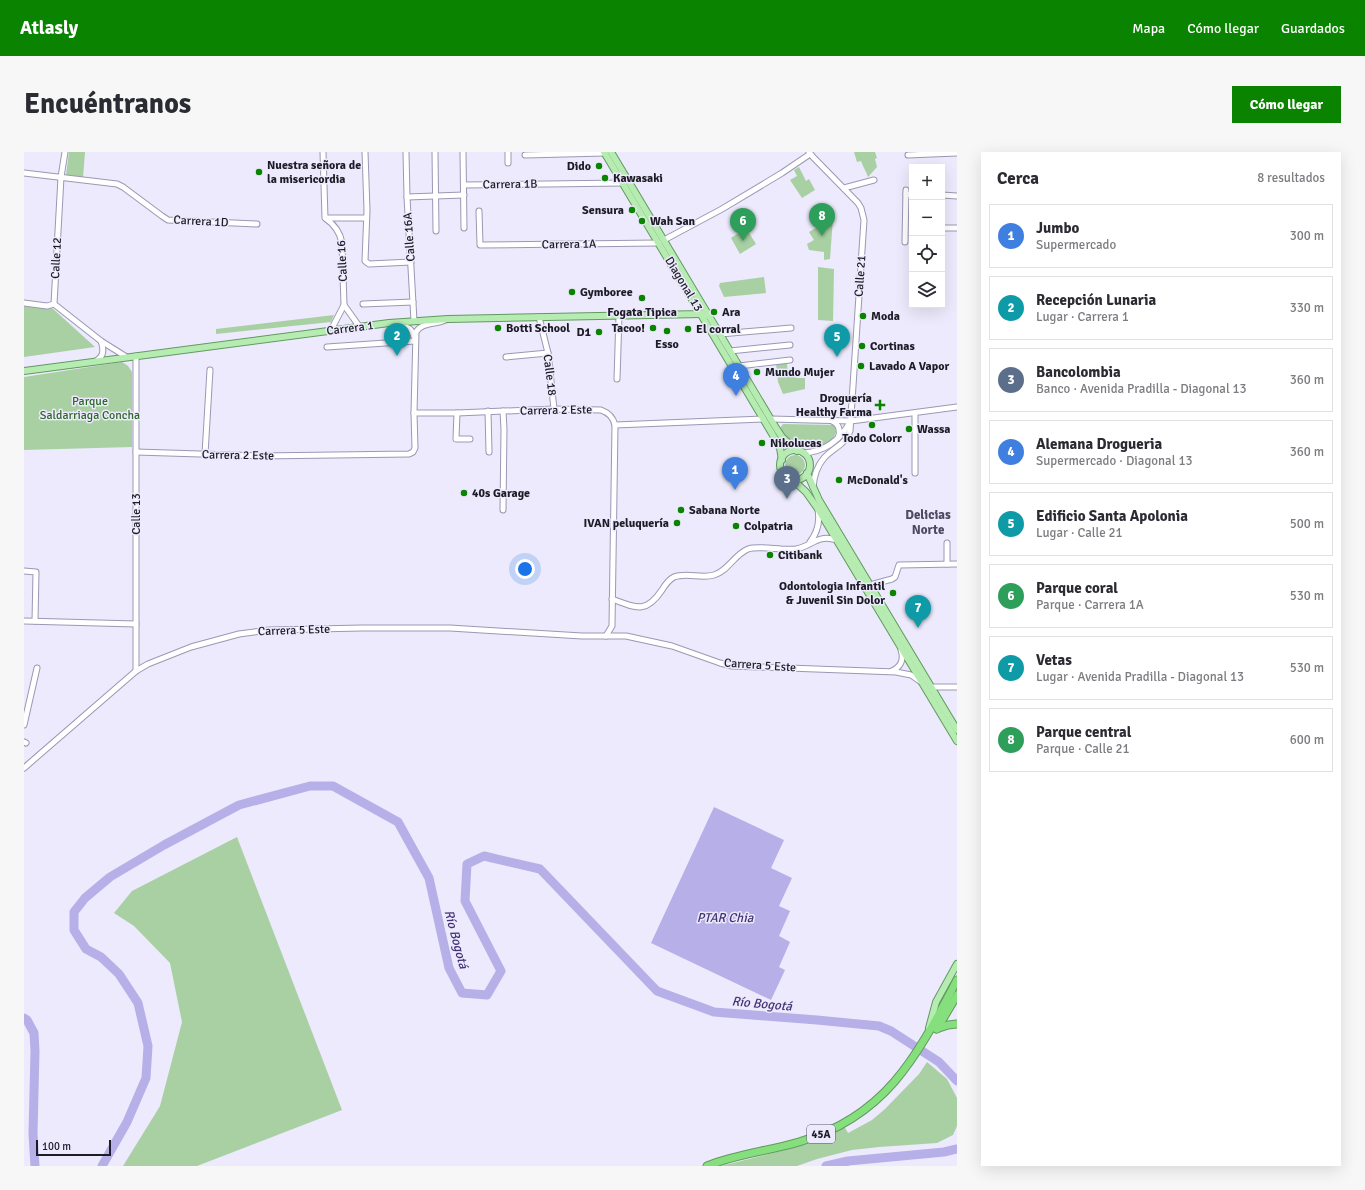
<!DOCTYPE html>
<html lang="es">
<meta charset="utf-8">
<style>
:root{--surface:#fff;--page:#f7f7f7;--text:#2b2b33;--muted:#7c7c81;--line:#e1e1e2;--accent:#0a8400}
body{margin:0;font-family:Signika,sans-serif;background:var(--page);color:var(--text)}
.controls{position:absolute;right:12px;top:12px;display:grid;overflow:hidden;border-radius:0px;box-shadow:0 4px 16px #0002}
.controls button{width:36px;height:36px;display:grid;place-items:center;padding:0;border:0;border-bottom:1px solid var(--line);background:var(--surface);color:var(--text);font:20px sans-serif}
.scale{position:absolute;left:12px;bottom:10px;width:75px;box-sizing:border-box;padding-left:4px;border:2px solid #1d1b26;border-top:0;font-size:11px;line-height:14px;white-space:nowrap;color:#1d1b26;-webkit-text-stroke:3px #eceafc;paint-order:stroke}
.you{position:absolute;left:501px;top:417px;width:14px;height:14px;margin:-10px;border:3px solid #fff;border-radius:50%;background:#1a73e8;box-shadow:0 0 0 6px #1a73e833}
.badge{display:grid;place-items:center;width:26px;height:26px;border-radius:50%;background:var(--accent);color:#fff;font-size:13px;font-weight:700}
.pin{position:absolute;translate:-50% -33px;filter:drop-shadow(0 1px 2px #0008)}
.pin::after{content:'';position:absolute;top:21px;width:14px;height:12px;background:inherit;clip-path:polygon(0 0,100% 0,50% 100%)}
.list{margin:0;padding:0;list-style:none}
h2{display:flex;justify-content:space-between;align-items:center;height:52px;margin:0;padding:0 16px;font-size:17px}
h2 small{font-size:13px;font-weight:400;color:var(--muted)}
.list li{display:grid;grid-template-columns:26px 1fr auto;gap:12px;align-items:center;box-sizing:border-box;height:64px;margin:0 8px 8px;padding:0 8px;border:1px solid var(--line);border-radius:0px}
.list b{display:block;font-size:15px;white-space:nowrap}
.list p{margin:0;font-size:13px;white-space:nowrap;color:var(--muted)}
.list em{font-size:13px;font-style:normal;color:var(--muted)}
.icon{flex:none;width:22px;height:22px;fill:none;stroke:currentColor;stroke-width:2;stroke-linecap:round;stroke-linejoin:round}
.map{position:relative;flex:none;width:933px;height:1014px;overflow:hidden;border-radius:0px}
header{display:flex;align-items:center;gap:24px;box-sizing:border-box;height:56px;padding:0 20px;background:var(--accent);color:#fff}
header strong{font-size:19px}
nav{display:flex;gap:22px;margin-inline-start:auto;font-size:14px}
.intro{display:flex;align-items:center;justify-content:space-between;box-sizing:border-box;height:96px;padding:0 24px}
h1{margin:0;font-size:28px}
.button{padding:10px 18px;border-radius:0px;background:var(--accent);color:#fff;font-size:14px;font-weight:700}
main{display:flex;gap:24px;padding:0 24px}
aside{flex:1;background:var(--surface);border-radius:0px;box-shadow:0 4px 16px #0002}
.map>svg:first-child{display:block}
.green{fill:#a8d0a3}
.water{fill:#b7afe8}
.lines{fill:none;stroke-linecap:round;stroke-linejoin:round}
.stream{stroke:#b7afe8;stroke-width:1.5}
.river{stroke:#b7afe8;stroke-width:9}
.minor-casing{stroke:#9b98b4;stroke-width:7}
.major-casing{stroke:#619a5f;stroke-width:8}
.highway-casing{stroke:#619a5f;stroke-width:9}
.minor{stroke:#fff;stroke-width:5}
.major{stroke:#b6ecb1;stroke-width:6}
.highway{stroke:#86df7d;stroke-width:7}
.poi-dot{fill:#0a8400;stroke:#eceafc;stroke-width:1.5}
.labels{text-anchor:middle;stroke-width:3;stroke-linejoin:round;paint-order:stroke}
.shield{fill:#eceafc;stroke:#5b5966;stroke-width:1}
.shield-label{font-size:11px;font-weight:bold;fill:#1d1b26}
.poi-label{font-size:12px;font-weight:bold;fill:#1d1b26;stroke:#eceafc;text-anchor:start}
.street-label{font-size:12px;fill:#1d1b26;stroke:#eceafc}
.park-label{font-size:12px;fill:#2d6628;stroke:#eceafc}
.neighbourhood-label{font-size:13px;font-weight:bold;fill:#4c4962;stroke:#eceafc}
.water-label{font-size:13px;font-style:italic;fill:#433276;stroke:#eceafc}
</style>
<header>
<strong>Atlasly</strong>
<nav><a>Mapa</a><a>Cómo llegar</a><a>Guardados</a></nav>
</header>
<div class="intro"><h1>Encuéntranos</h1><a class="button">Cómo llegar</a></div>
<main>
<div class="map">
<svg width="933" height="1014" viewBox="0 0 933 1014">
<rect width="100%" height="100%" fill="#eceafc"/>
<g class="green">
<polygon points="45,0 61,0 59,26 42,23"/>
<path d="M830 0H851L853 6 851 7 853 15 844 25C842 19 839 15 837 9L833 10Z"/>
<polygon points="775,15 782,29 785,27 791,38 778,46 766,28 773,24 770,18"/>
<polygon points="809,66 806,107 800,108 800,100 785,98 783,92 790,88 785,80"/>
<polygon points="722,76 732,92 716,102 707,86"/>
<polygon points="794,115 810,117 809,169 794,168"/>
<polygon points="740,125 742,141 700,145 695,134 696,131"/>
<polygon points="0,154 28,156 71,195 0,205"/>
<polygon points="310,163 307,170 192,182 192,177"/>
<polygon points="98,210 104,214 108,220 108,295 0,298 0,225"/>
<polygon points="752,212 763,212 764,222 769,221 772,226 781,226 781,237 759,242 754,230"/>
<path d="M759 272 811 273 814 277C812 281 809 287 805 290 788 305 766 292 756 276Z"/>
<circle cx="771" cy="313" r="10"/>
<polygon points="213,685 318,958 173,1014 99,1014 136,954 158,870 146,811 110,774 90,761 108,739"/>
<polygon points="903,910 923,927 933,946 933,974 929,983 913,991 855,995 828,998 793,1007 773,1014 697,1014 784,992 820,974 824,981 848,968 861,957 895,922"/>
</g>
<polygon class="water" points="690,655 760,688 747,716 768,726 755,754 766,759 755,784 766,790 755,815 761,818 747,848 627,791"/>
<g class="lines">
<polyline class="stream" points="824,1009 824,1014"/>
<g class="river">
<polyline points="0,866 3,868 10,881 11,899 9,982 11,1014"/>
<polyline points="78,1014 103,970 122,926 124,894 114,851 95,822 77,805 62,797 50,778 50,760 61,746 86,725 140,693 215,653 286,634 309,634 374,670 405,726 425,816 438,841 463,843 477,819 441,749 443,712 460,704 516,717 633,839 690,860 793,868 855,874 867,879 915,910 933,929"/>
<polyline points="802,1014 824,1009 920,1000 933,997"/>
</g>
<g class="minor-casing">
<g id="minor">
<polyline points="41,0 37,25 30,152 77,189 101,204"/>
<path d="M299 0 301 66C310 72 316 80 318 91L320 153 307 178"/>
<polyline points="341,0 343,58 341,109 345,112 387,110"/>
<polyline points="382,0 383,45 390,169"/>
<polyline points="411,0 412,79"/>
<polyline points="439,0 440,76"/>
<polyline points="484,0 484,11"/>
<path d="M785 0 789 5 834 51 837 56 840 68 826 279C822 292 809 296 800 306 793 314 790 324 789 335"/>
<polyline points="501,3 581,1"/>
<polyline points="884,3 933,1"/>
<polyline points="0,21 93,32 99,35 138,64 144,68 233,72"/>
<polyline points="440,33 599,31"/>
<polyline points="820,36 850,28"/>
<polyline points="882,42 888,43"/>
<polyline points="918,43 933,44"/>
<polyline points="383,45 440,43"/>
<polyline points="455,59 456,93 635,91"/>
<polyline points="302,66 342,66"/>
<polyline points="918,76 933,76"/>
<polyline points="640,88 698,57 758,21 786,2"/>
<polyline points="881,90 882,38"/>
<polyline points="0,151 23,154 30,152"/>
<polyline points="339,152 389,150"/>
<polyline points="320,153 335,174"/>
<polyline points="515,165 524,201 530,257"/>
<path d="M365 171C368 172 369 174 372 174 381 177 386 171 390 185"/>
<polyline points="696,182 767,176"/>
<polyline points="303,195 391,189"/>
<polyline points="706,199 766,193"/>
<polyline points="112,204 112,519"/>
<polyline points="482,205 524,201"/>
<path d="M72 209C80 204 80 198 77 189"/>
<polyline points="715,214 766,208"/>
<polyline points="593,227 595,164"/>
<polyline points="464,259 465,300"/>
<polyline points="479,259 480,277 479,358"/>
<path d="M390 261H433L530 257 577 258C585 261 589 265 591 273L588 474 582 484"/>
<polyline points="433,261 432,287 446,287"/>
<polyline points="747,267 827,269 933,255"/>
<path d="M808 269C815 272 817 279 814 286"/>
<polyline points="591,273 739,267"/>
<path d="M112 300 236 304 385 302 389 300 391 296 390 261 392 180C398 170 411 173 421 168"/>
<path d="M779 301C800 300 816 288 826 270"/>
<polyline points="181,302 186,218"/>
<polyline points="891,321 891,261"/>
<path d="M786 390C794 380 796 370 794 358"/>
<polyline points="923,391 923,412"/>
<polyline points="0,419 12,420 11,469"/>
<polyline points="846,433 868,427 871,425 875,413 933,412"/>
<path d="M588 447C612 456 622 462 638 438 641 433 644 428 650 425 663 420 677 427 690 423 704 419 710 403 724 397 735 393 758 399 772 397 789 394 792 382 813 388"/>
<polyline points="0,469 112,472"/>
<path d="M868 519C877 515 880 507 877 498"/>
<polyline points="907,535 933,535"/>
<polyline points="0,573 13,516"/>
<polyline points="0,590 2,591"/>
<polyline points="0,616 112,519 124,512 167,495 215,482 245,478 338,476 426,476 558,484 602,484 648,494 696,511 708,514 872,520 887,523 897,530"/>
</g>
</g>
<g class="major-casing">
<g id="major">
<polyline points="580,0 750,285 756,296 758,308"/>
<polyline points="587,0 752,276 758,285 773,299"/>
<polyline points="0,219 365,171 424,167 678,162 681,162 685,164"/>
<circle cx="771" cy="313" r="15"/>
<polyline points="783,321 795,348 933,578"/>
<polyline points="769,328 782,340 794,357 933,589"/>
<polyline points="905,876 912,850 933,812"/>
</g>
</g>
<g class="highway-casing">
<g id="highway">
<polyline points="912,877 924,873 933,872"/>
<polyline points="913,877 933,843"/>
<path d="M683 1014C712 1002 745 999 775 990 863 964 893 904 933 828"/>
</g>
</g>
<use href="#minor" class="minor"/>
<use href="#major" class="major"/>
<use href="#highway" class="highway"/>
</g>
<g class="poi-dot">
<circle cx="575" cy="14" r="4"/>
<circle cx="235" cy="20" r="4"/>
<circle cx="581" cy="26" r="4"/>
<circle cx="608" cy="58" r="4"/>
<circle cx="618" cy="69" r="4"/>
<circle cx="548" cy="140" r="4"/>
<circle cx="618" cy="146" r="4"/>
<circle cx="690" cy="160" r="4"/>
<circle cx="839" cy="164" r="4"/>
<circle cx="474" cy="176" r="4"/>
<circle cx="629" cy="176" r="4"/>
<circle cx="664" cy="177" r="4"/>
<circle cx="643" cy="179" r="4"/>
<circle cx="575" cy="180" r="4"/>
<circle cx="838" cy="194" r="4"/>
<circle cx="837" cy="214" r="4"/>
<circle cx="733" cy="220" r="4"/>
<path d="M854 247h4v4h4v4h-4v4h-4v-4h-4v-4h4z"/>
<circle cx="848" cy="273" r="4"/>
<circle cx="885" cy="277" r="4"/>
<circle cx="738" cy="291" r="4"/>
<circle cx="815" cy="328" r="4"/>
<circle cx="440" cy="341" r="4"/>
<circle cx="657" cy="358" r="4"/>
<circle cx="653" cy="371" r="4"/>
<circle cx="712" cy="374" r="4"/>
<circle cx="746" cy="403" r="4"/>
<circle cx="869" cy="441" r="4"/>
</g>
<g class="labels">
<rect class="shield" x="783" y="973" width="28" height="18" rx="3"/>
<g class="shield-label">
<text x="797" y="986">45A</text>
</g>
<g class="poi-label">
<text x="243" y="17">Nuestra señora de<tspan x="243" dy="14">la misericordia</tspan></text>
<text x="567" y="18" text-anchor="end">Dido</text>
<text x="589" y="30">Kawasaki</text>
<text x="600" y="62" text-anchor="end">Sensura</text>
<text x="626" y="73">Wah San</text>
<text x="556" y="144">Gymboree</text>
<text x="618" y="164" text-anchor="middle">Fogata Tipica</text>
<text x="698" y="164">Ara</text>
<text x="847" y="168">Moda</text>
<text x="482" y="180">Botti School</text>
<text x="621" y="180" text-anchor="end">Tacoo!</text>
<text x="672" y="181">El corral</text>
<text x="567" y="184" text-anchor="end">D1</text>
<text x="643" y="196" text-anchor="middle">Esso</text>
<text x="846" y="198">Cortinas</text>
<text x="845" y="218">Lavado A Vapor</text>
<text x="741" y="224">Mundo Mujer</text>
<text x="848" y="250" text-anchor="end">Droguería<tspan x="848" dy="14">Healthy Farma</tspan></text>
<text x="893" y="281">Wassa</text>
<text x="848" y="290" text-anchor="middle">Todo Colorr</text>
<text x="746" y="295">Nikolucas</text>
<text x="823" y="332">McDonald's</text>
<text x="448" y="345">40s Garage</text>
<text x="665" y="362">Sabana Norte</text>
<text x="645" y="375" text-anchor="end">IVAN peluquería</text>
<text x="720" y="378">Colpatria</text>
<text x="754" y="407">Citibank</text>
<text x="861" y="438" text-anchor="end">Odontologia Infantil<tspan x="861" dy="14">&amp; Juvenil Sin Dolor</tspan></text>
</g>
<g class="street-label">
<text transform="translate(486 32) rotate(-1)" y="4">Carrera 1B</text>
<text transform="translate(177 69) rotate(3)" y="4">Carrera 1D</text>
<text transform="translate(385 85) rotate(-94)" y="4">Calle 16A</text>
<text transform="translate(545 92) rotate(-1)" y="4">Carrera 1A</text>
<text transform="translate(32 106) rotate(-87)" y="4">Calle 12</text>
<text transform="translate(318 109) rotate(-93)" y="4">Calle 16</text>
<text transform="translate(836 124) rotate(-86)" y="4">Calle 21</text>
<text transform="translate(660 132) rotate(59)" y="4">Diagonal 13</text>
<text transform="translate(326 176) rotate(-7)" y="4">Carrera 1</text>
<text transform="translate(526 223) rotate(83)" y="4">Calle 18</text>
<text transform="translate(532 258) rotate(-1)" y="4">Carrera 2 Este</text>
<text transform="translate(214 303) rotate(1)" y="4">Carrera 2 Este</text>
<text transform="translate(112 362) rotate(-90)" y="4">Calle 13</text>
<text transform="translate(270 478) rotate(-2)" y="4">Carrera 5 Este</text>
<text transform="translate(736 513) rotate(4)" y="4">Carrera 5 Este</text>
</g>
<g class="park-label">
<text x="66" y="253">Parque<tspan x="66" dy="14">Saldarriaga Concha</tspan></text>
</g>
<g class="neighbourhood-label">
<text x="904" y="367">Delicias<tspan x="904" dy="15">Norte</tspan></text>
</g>
<g class="water-label">
<text x="701" y="770">PTAR Chia</text>
<text transform="translate(433 787) rotate(75)" y="5">Río Bogotá</text>
<text transform="translate(738 851) rotate(5)" y="5">Río Bogotá</text>
</g>
</g>
</svg>
<div class="controls">
<button>+</button>
<button>−</button>
<button><svg class="icon" aria-label="locate" viewBox="0 0 24 24"><circle cx="12" cy="12" r="6"/><path d="M12 2v4M12 18v4M2 12h4M18 12h4"/></svg></button>
<button><svg class="icon" aria-label="layers" viewBox="0 0 24 24"><path d="M12 4l9 5-9 5-9-5zM3 14l9 5 9-5"/></svg></button>
</div>
<div class="scale">100 m</div>
<div class="you"></div>
<div class="pin badge" style="left:711px;top:338px;background:#3f7fe0">1</div>
<div class="pin badge" style="left:373px;top:204px;background:#0f9aa8">2</div>
<div class="pin badge" style="left:763px;top:347px;background:#5c6f8a">3</div>
<div class="pin badge" style="left:712px;top:244px;background:#3f7fe0">4</div>
<div class="pin badge" style="left:813px;top:205px;background:#0f9aa8">5</div>
<div class="pin badge" style="left:719px;top:89px;background:#2e9e5b">6</div>
<div class="pin badge" style="left:894px;top:476px;background:#0f9aa8">7</div>
<div class="pin badge" style="left:798px;top:84px;background:#2e9e5b">8</div>
</div>
<aside>
<h2>Cerca<small>8 resultados</small></h2>
<ul class="list">
<li><span class="badge" style="background:#3f7fe0">1</span><div><b>Jumbo</b><p>Supermercado</p></div><em>300 m</em></li>
<li><span class="badge" style="background:#0f9aa8">2</span><div><b>Recepción Lunaria</b><p>Lugar · Carrera 1</p></div><em>330 m</em></li>
<li><span class="badge" style="background:#5c6f8a">3</span><div><b>Bancolombia</b><p>Banco · Avenida Pradilla - Diagonal 13</p></div><em>360 m</em></li>
<li><span class="badge" style="background:#3f7fe0">4</span><div><b>Alemana Drogueria</b><p>Supermercado · Diagonal 13</p></div><em>360 m</em></li>
<li><span class="badge" style="background:#0f9aa8">5</span><div><b>Edificio Santa Apolonia</b><p>Lugar · Calle 21</p></div><em>500 m</em></li>
<li><span class="badge" style="background:#2e9e5b">6</span><div><b>Parque coral</b><p>Parque · Carrera 1A</p></div><em>530 m</em></li>
<li><span class="badge" style="background:#0f9aa8">7</span><div><b>Vetas</b><p>Lugar · Avenida Pradilla - Diagonal 13</p></div><em>530 m</em></li>
<li><span class="badge" style="background:#2e9e5b">8</span><div><b>Parque central</b><p>Parque · Calle 21</p></div><em>600 m</em></li>
</ul>
</aside>
</main>
